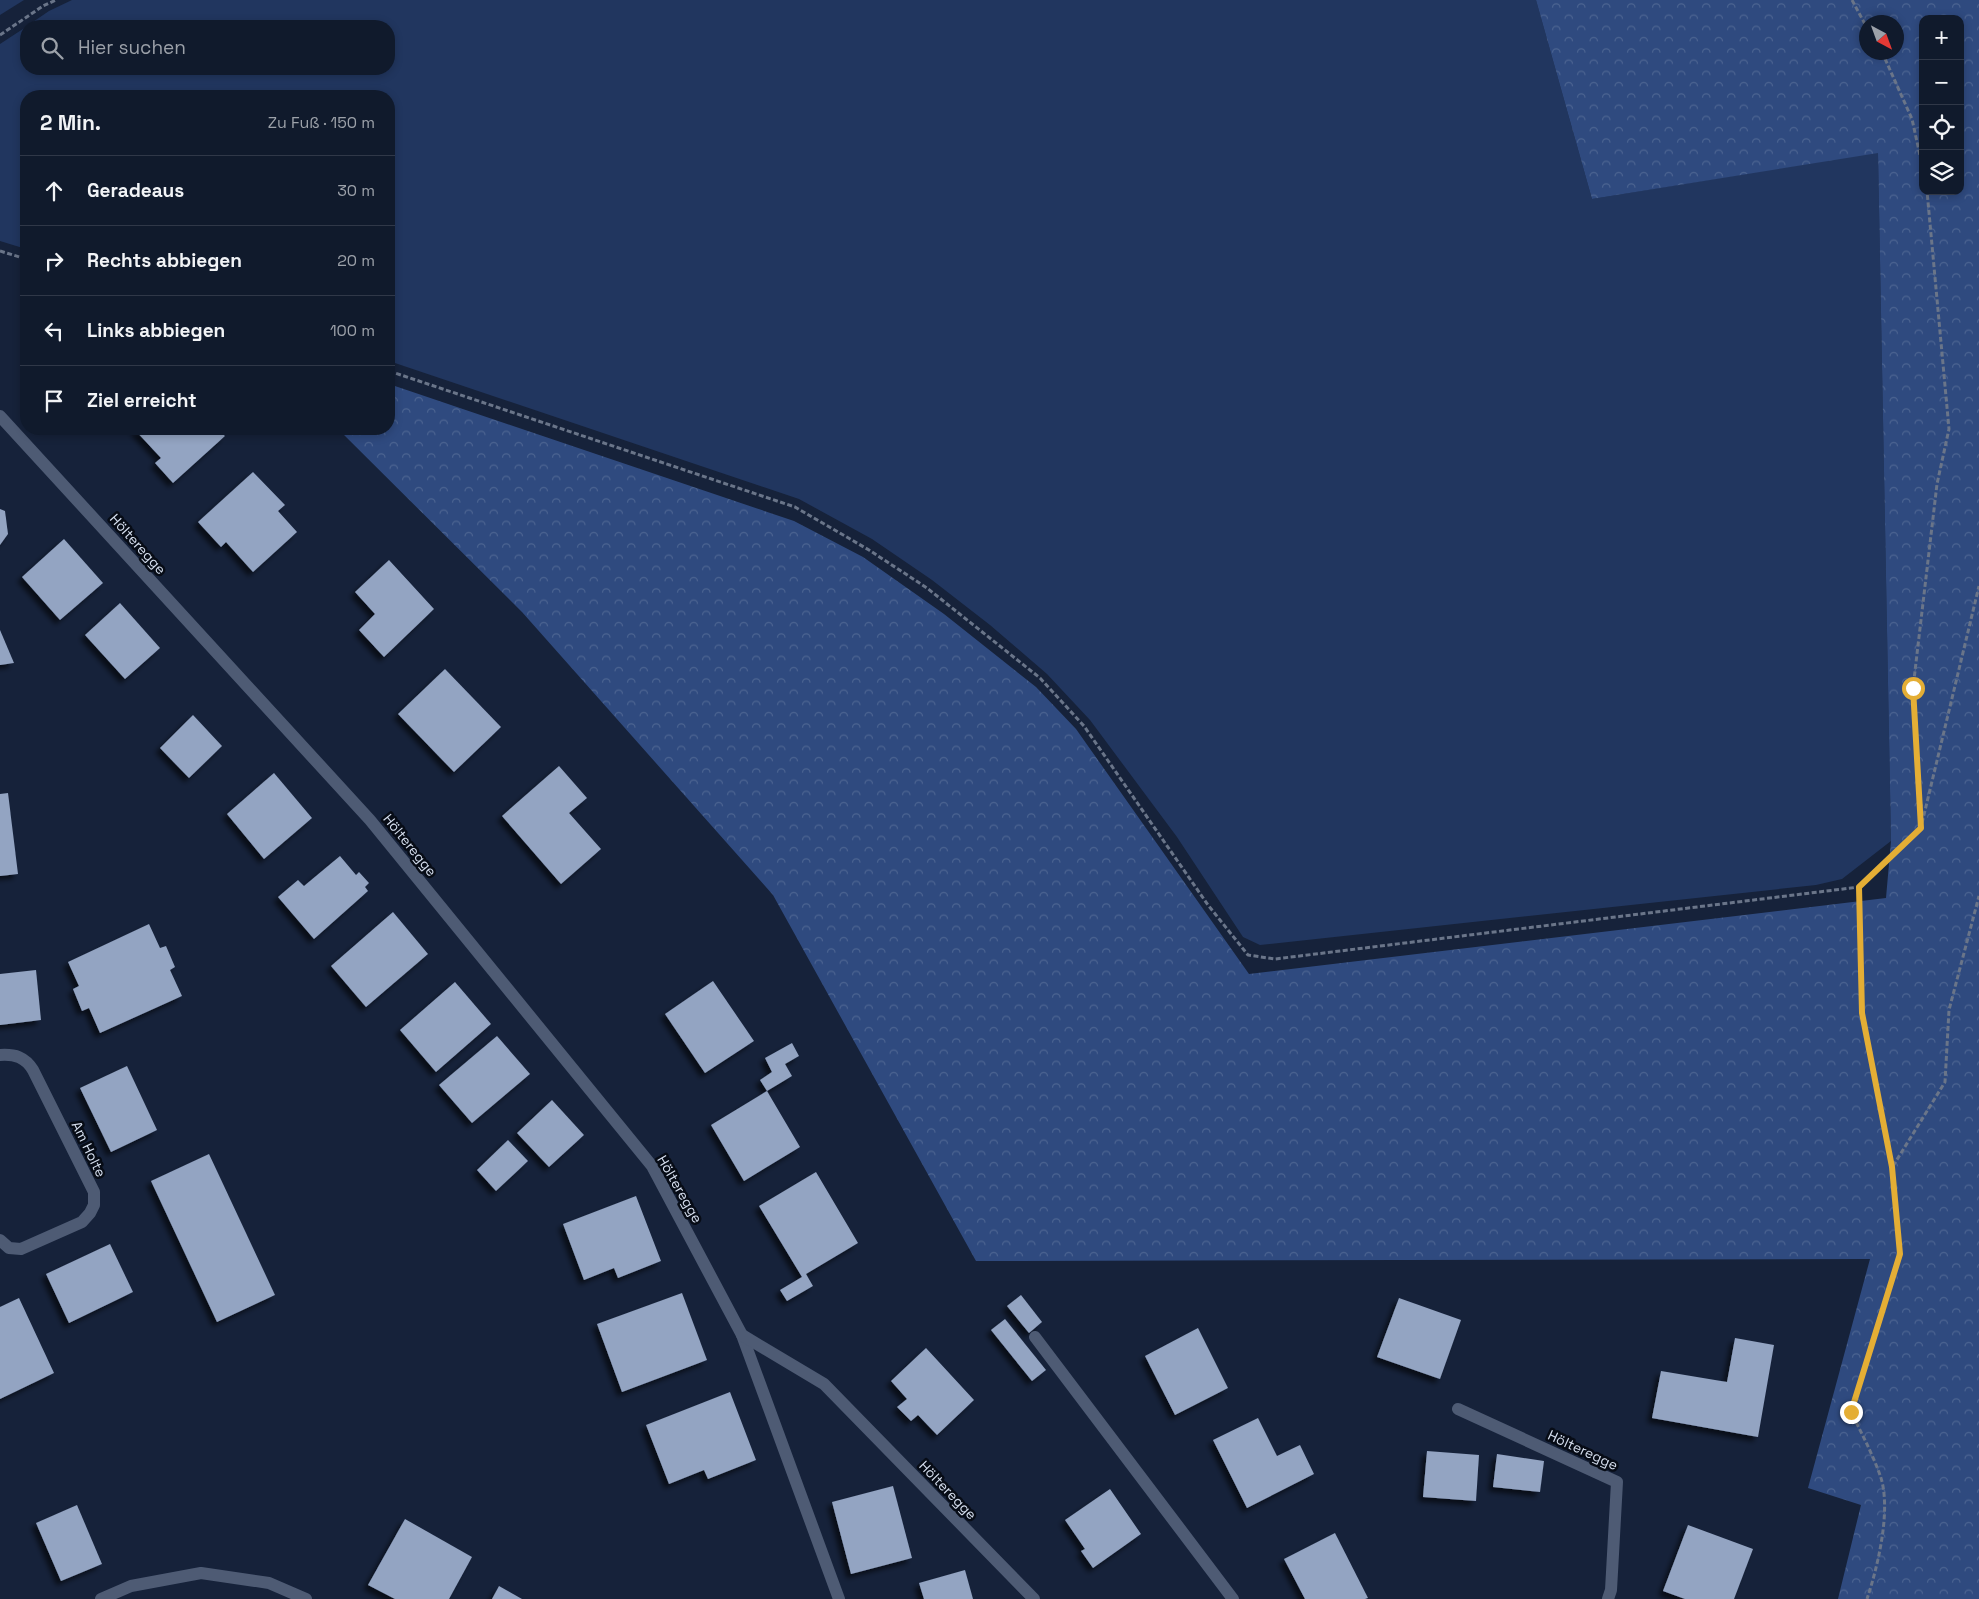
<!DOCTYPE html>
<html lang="de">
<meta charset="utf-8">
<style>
:root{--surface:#101a2c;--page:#1e2738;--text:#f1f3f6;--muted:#9ca1a9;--line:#303848}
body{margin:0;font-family:"Space Grotesk",sans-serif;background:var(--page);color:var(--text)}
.controls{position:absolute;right:15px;top:15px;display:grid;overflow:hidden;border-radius:10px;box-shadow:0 2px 8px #0003}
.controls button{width:45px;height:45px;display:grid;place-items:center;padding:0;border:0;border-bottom:1px solid var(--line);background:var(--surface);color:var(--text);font:25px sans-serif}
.compass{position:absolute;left:1859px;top:15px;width:45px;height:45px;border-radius:50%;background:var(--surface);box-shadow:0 2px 8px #0003;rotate:139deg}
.stop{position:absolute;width:15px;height:15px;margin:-11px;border:4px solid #e4ae35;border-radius:50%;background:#fff}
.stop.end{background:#e4ae35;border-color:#fff;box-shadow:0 1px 5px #0008}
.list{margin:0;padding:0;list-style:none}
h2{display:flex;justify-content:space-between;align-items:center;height:65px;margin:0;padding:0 20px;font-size:21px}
h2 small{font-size:16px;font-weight:400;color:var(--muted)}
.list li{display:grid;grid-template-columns:32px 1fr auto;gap:15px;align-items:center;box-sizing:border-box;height:70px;padding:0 20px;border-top:1px solid var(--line)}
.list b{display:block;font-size:19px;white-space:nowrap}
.list em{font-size:16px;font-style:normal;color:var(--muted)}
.icon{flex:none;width:28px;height:28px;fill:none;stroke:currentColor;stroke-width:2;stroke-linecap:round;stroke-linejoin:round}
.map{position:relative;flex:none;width:1979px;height:1599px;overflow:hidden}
.search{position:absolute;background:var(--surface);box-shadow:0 2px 8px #0003;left:20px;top:20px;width:375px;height:55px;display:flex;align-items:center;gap:12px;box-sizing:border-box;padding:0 18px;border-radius:20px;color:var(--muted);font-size:19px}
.panel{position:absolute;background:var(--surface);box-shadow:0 2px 8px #0003;left:20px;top:90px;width:375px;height:345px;border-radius:20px}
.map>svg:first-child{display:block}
.grass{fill:#21365f}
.forest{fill:url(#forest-crowns);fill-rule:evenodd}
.building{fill:#93a4c2;filter:url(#shadow)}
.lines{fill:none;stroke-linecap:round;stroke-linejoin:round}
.path{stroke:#6a7589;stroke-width:3;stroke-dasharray:5 2.5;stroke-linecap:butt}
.lane{stroke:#4e5b74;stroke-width:12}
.street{stroke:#4e5b74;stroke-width:12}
.route{stroke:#e4ae35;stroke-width:6}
.labels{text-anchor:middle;stroke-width:5;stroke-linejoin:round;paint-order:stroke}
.street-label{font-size:14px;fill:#d6dfef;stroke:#070c16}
</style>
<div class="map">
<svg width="1979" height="1599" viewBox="0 0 1979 1599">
<defs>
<pattern id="forest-crowns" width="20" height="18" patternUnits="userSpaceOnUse" patternTransform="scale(1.25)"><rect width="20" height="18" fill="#2f4a7f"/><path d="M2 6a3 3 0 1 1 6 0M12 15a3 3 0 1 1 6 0" fill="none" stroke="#4c6491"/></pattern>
<filter id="shadow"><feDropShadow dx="-4.5" dy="4.5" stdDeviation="2.5" flood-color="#0009"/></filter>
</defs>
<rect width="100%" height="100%" fill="#16223a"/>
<g class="grass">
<polygon points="0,0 24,0 0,15"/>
<polygon points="72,0 1536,0 1592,199 1878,152 1891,841 1842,879 1816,885 1260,945 1243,937 1177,837 1090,720 1047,674 990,625 932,580 872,539 799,499 389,361 389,96 26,96 26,249 0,241 0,44 26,27 26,69 389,69 389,26 27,26 49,11"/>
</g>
<path class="forest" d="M1536 0H1979V1599H1838L1861 1505 1808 1488 1870 1259 976 1261 773 895 522 612 338 429H389V384L794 521 863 557 944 614 1036 687 1076 729 1249 974 1886 898 1891 841 1878 153 1592 199ZM1923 19H1960V191H1923ZM1866 22H1896V52H1866Z"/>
<g class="building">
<polygon points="134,429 218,429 225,436 173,483 155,463 161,458"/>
<polygon points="253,472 285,505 278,511 297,532 253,572 226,542 221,547 198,522"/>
<polygon points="0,509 5,511 8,534 0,545"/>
<polygon points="64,539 103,583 60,620 22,577"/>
<polygon points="389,560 434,609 384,657 359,630 375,614 355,592"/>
<polygon points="120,603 160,648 125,679 85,635"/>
<polygon points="0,630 14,663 0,665"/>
<polygon points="445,669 501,727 454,772 398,714"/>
<polygon points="193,715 222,746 189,778 160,748"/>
<polygon points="559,766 587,798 569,813 601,849 561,884 502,816"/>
<polygon points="274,773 312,818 264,859 227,814"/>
<polygon points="8,793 18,874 0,876 0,794"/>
<polygon points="340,856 356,875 359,872 369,883 365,887 368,891 314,939 278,897 298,880 304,886"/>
<polygon points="393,912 428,954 366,1007 331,966"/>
<polygon points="149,924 160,948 166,946 175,967 170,970 182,996 100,1033 89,1008 82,1011 73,989 79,986 68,962"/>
<polygon points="36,970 41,1020 0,1025 0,974"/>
<polygon points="713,981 754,1041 705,1073 665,1014"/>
<polygon points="455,982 491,1024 436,1072 400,1030"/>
<polygon points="497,1036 530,1074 472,1123 439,1085"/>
<polygon points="792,1043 799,1056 785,1064 792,1076 767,1091 800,1147 744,1181 711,1125 767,1091 760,1080 772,1072 765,1058"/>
<polygon points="127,1066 157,1130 111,1152 80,1088"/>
<polygon points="552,1100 584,1135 549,1167 517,1133"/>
<polygon points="508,1140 528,1161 496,1191 477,1170"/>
<polygon points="209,1154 275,1295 217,1322 151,1181"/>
<polygon points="816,1172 858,1243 806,1274 813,1286 787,1301 780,1290 802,1277 759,1206"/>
<polygon points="636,1196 661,1261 618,1278 614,1268 584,1280 563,1224"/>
<polygon points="110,1244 133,1292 69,1323 46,1274"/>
<polygon points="682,1293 707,1360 622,1392 597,1324"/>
<polygon points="1021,1295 1042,1322 1029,1333 1007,1306"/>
<polygon points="19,1298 54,1373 0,1399 0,1307"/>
<polygon points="1399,1298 1461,1320 1440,1379 1377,1357"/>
<polygon points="1005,1319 1046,1370 1032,1381 991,1330"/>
<polygon points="1198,1328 1228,1388 1175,1415 1145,1356"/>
<polygon points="1735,1338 1774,1345 1758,1437 1652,1418 1661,1371 1727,1382"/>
<polygon points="926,1348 974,1400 937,1435 918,1415 911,1421 897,1407 907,1399 891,1381"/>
<polygon points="730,1392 756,1460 708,1479 704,1470 669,1484 646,1425"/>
<polygon points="1258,1418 1277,1456 1300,1445 1314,1474 1247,1508 1213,1440"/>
<polygon points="1427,1451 1479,1455 1476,1501 1423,1497"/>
<polygon points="1497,1454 1544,1461 1540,1492 1493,1487"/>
<polygon points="893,1486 912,1558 851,1574 832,1502"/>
<polygon points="1110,1489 1141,1534 1093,1568 1081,1551 1085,1549 1065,1520"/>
<polygon points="77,1505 102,1564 61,1581 36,1523"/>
<polygon points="405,1519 472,1557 449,1599 395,1599 368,1585"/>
<polygon points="1688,1525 1753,1549 1734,1599 1685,1599 1663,1591"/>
<polygon points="1335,1533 1368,1598 1365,1599 1305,1599 1284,1559"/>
<polygon points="965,1570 973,1599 924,1599 919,1583"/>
<polygon points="499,1586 522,1599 492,1599"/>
</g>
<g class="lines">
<g class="path">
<polyline points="1852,0 1866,26"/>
<polyline points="0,35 43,6 56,0"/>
<polyline points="1882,52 1912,119 1923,169"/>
<polyline points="0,251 26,259"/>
<polyline points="389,371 795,507 869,550 927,588 1040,678 1084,726 1208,905 1248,955 1275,959 1859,887 1921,827 1913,688 1937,484 1949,429 1927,191"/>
<polyline points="1922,823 1979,586"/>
<path d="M1859 887 1862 1013 1892 1167 1900 1254 1851 1412C1861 1432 1872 1453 1880 1475 1892 1508 1878 1566 1867 1599"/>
<polyline points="1893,1166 1945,1082 1949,1010 1979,896"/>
</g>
<g class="lane">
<polyline points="742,1335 839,1599"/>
<polyline points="1035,1337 1233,1599"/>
<polyline points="1458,1409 1617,1482 1611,1590 1608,1599"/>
</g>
<g class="street">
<polyline points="0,416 370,820 652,1166 742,1335 824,1384 1034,1599"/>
<path d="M0 1055C15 1054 25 1057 33 1070L94 1192V1205L90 1213 82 1222 21 1249 9 1248 0 1240"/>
<polyline points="101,1599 131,1586 201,1573 269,1583 306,1599"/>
</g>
</g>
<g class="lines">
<polyline class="route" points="1851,1412 1900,1254 1892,1167 1862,1013 1859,887 1921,828 1913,688"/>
</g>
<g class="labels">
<g class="street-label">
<text transform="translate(138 544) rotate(48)" y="5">Hölteregge</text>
<text transform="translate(410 845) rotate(51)" y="5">Hölteregge</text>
<text transform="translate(89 1149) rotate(64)" y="5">Am Holte</text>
<text transform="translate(680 1189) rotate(60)" y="5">Hölteregge</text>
<text transform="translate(1583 1450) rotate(25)" y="5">Hölteregge</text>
<text transform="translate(948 1490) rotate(46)" y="5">Hölteregge</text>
</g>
</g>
</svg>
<div class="controls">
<button>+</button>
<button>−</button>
<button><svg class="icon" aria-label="locate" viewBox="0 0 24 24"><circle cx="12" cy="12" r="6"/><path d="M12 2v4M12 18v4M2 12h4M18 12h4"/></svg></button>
<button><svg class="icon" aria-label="layers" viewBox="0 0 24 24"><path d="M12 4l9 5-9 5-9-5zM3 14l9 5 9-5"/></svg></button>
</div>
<svg class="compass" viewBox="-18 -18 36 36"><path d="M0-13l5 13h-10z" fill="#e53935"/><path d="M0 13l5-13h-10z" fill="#9ca1a9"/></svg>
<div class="stop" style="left:1913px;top:688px"></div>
<div class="stop end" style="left:1851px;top:1412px"></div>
<div class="search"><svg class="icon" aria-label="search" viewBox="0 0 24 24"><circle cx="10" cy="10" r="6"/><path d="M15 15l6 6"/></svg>Hier suchen</div>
<section class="panel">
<h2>2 Min.<small>Zu Fuß · 150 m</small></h2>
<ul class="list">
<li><svg class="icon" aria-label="ahead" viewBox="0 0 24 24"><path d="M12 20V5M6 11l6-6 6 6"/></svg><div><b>Geradeaus</b></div><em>30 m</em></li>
<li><svg class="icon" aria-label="right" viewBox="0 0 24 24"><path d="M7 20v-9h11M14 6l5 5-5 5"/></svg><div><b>Rechts abbiegen</b></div><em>20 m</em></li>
<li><svg class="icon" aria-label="left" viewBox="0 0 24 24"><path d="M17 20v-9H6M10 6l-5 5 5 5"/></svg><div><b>Links abbiegen</b></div><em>100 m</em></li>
<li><svg class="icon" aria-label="arrive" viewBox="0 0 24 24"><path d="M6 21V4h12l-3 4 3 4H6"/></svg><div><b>Ziel erreicht</b></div></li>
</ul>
</section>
</div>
